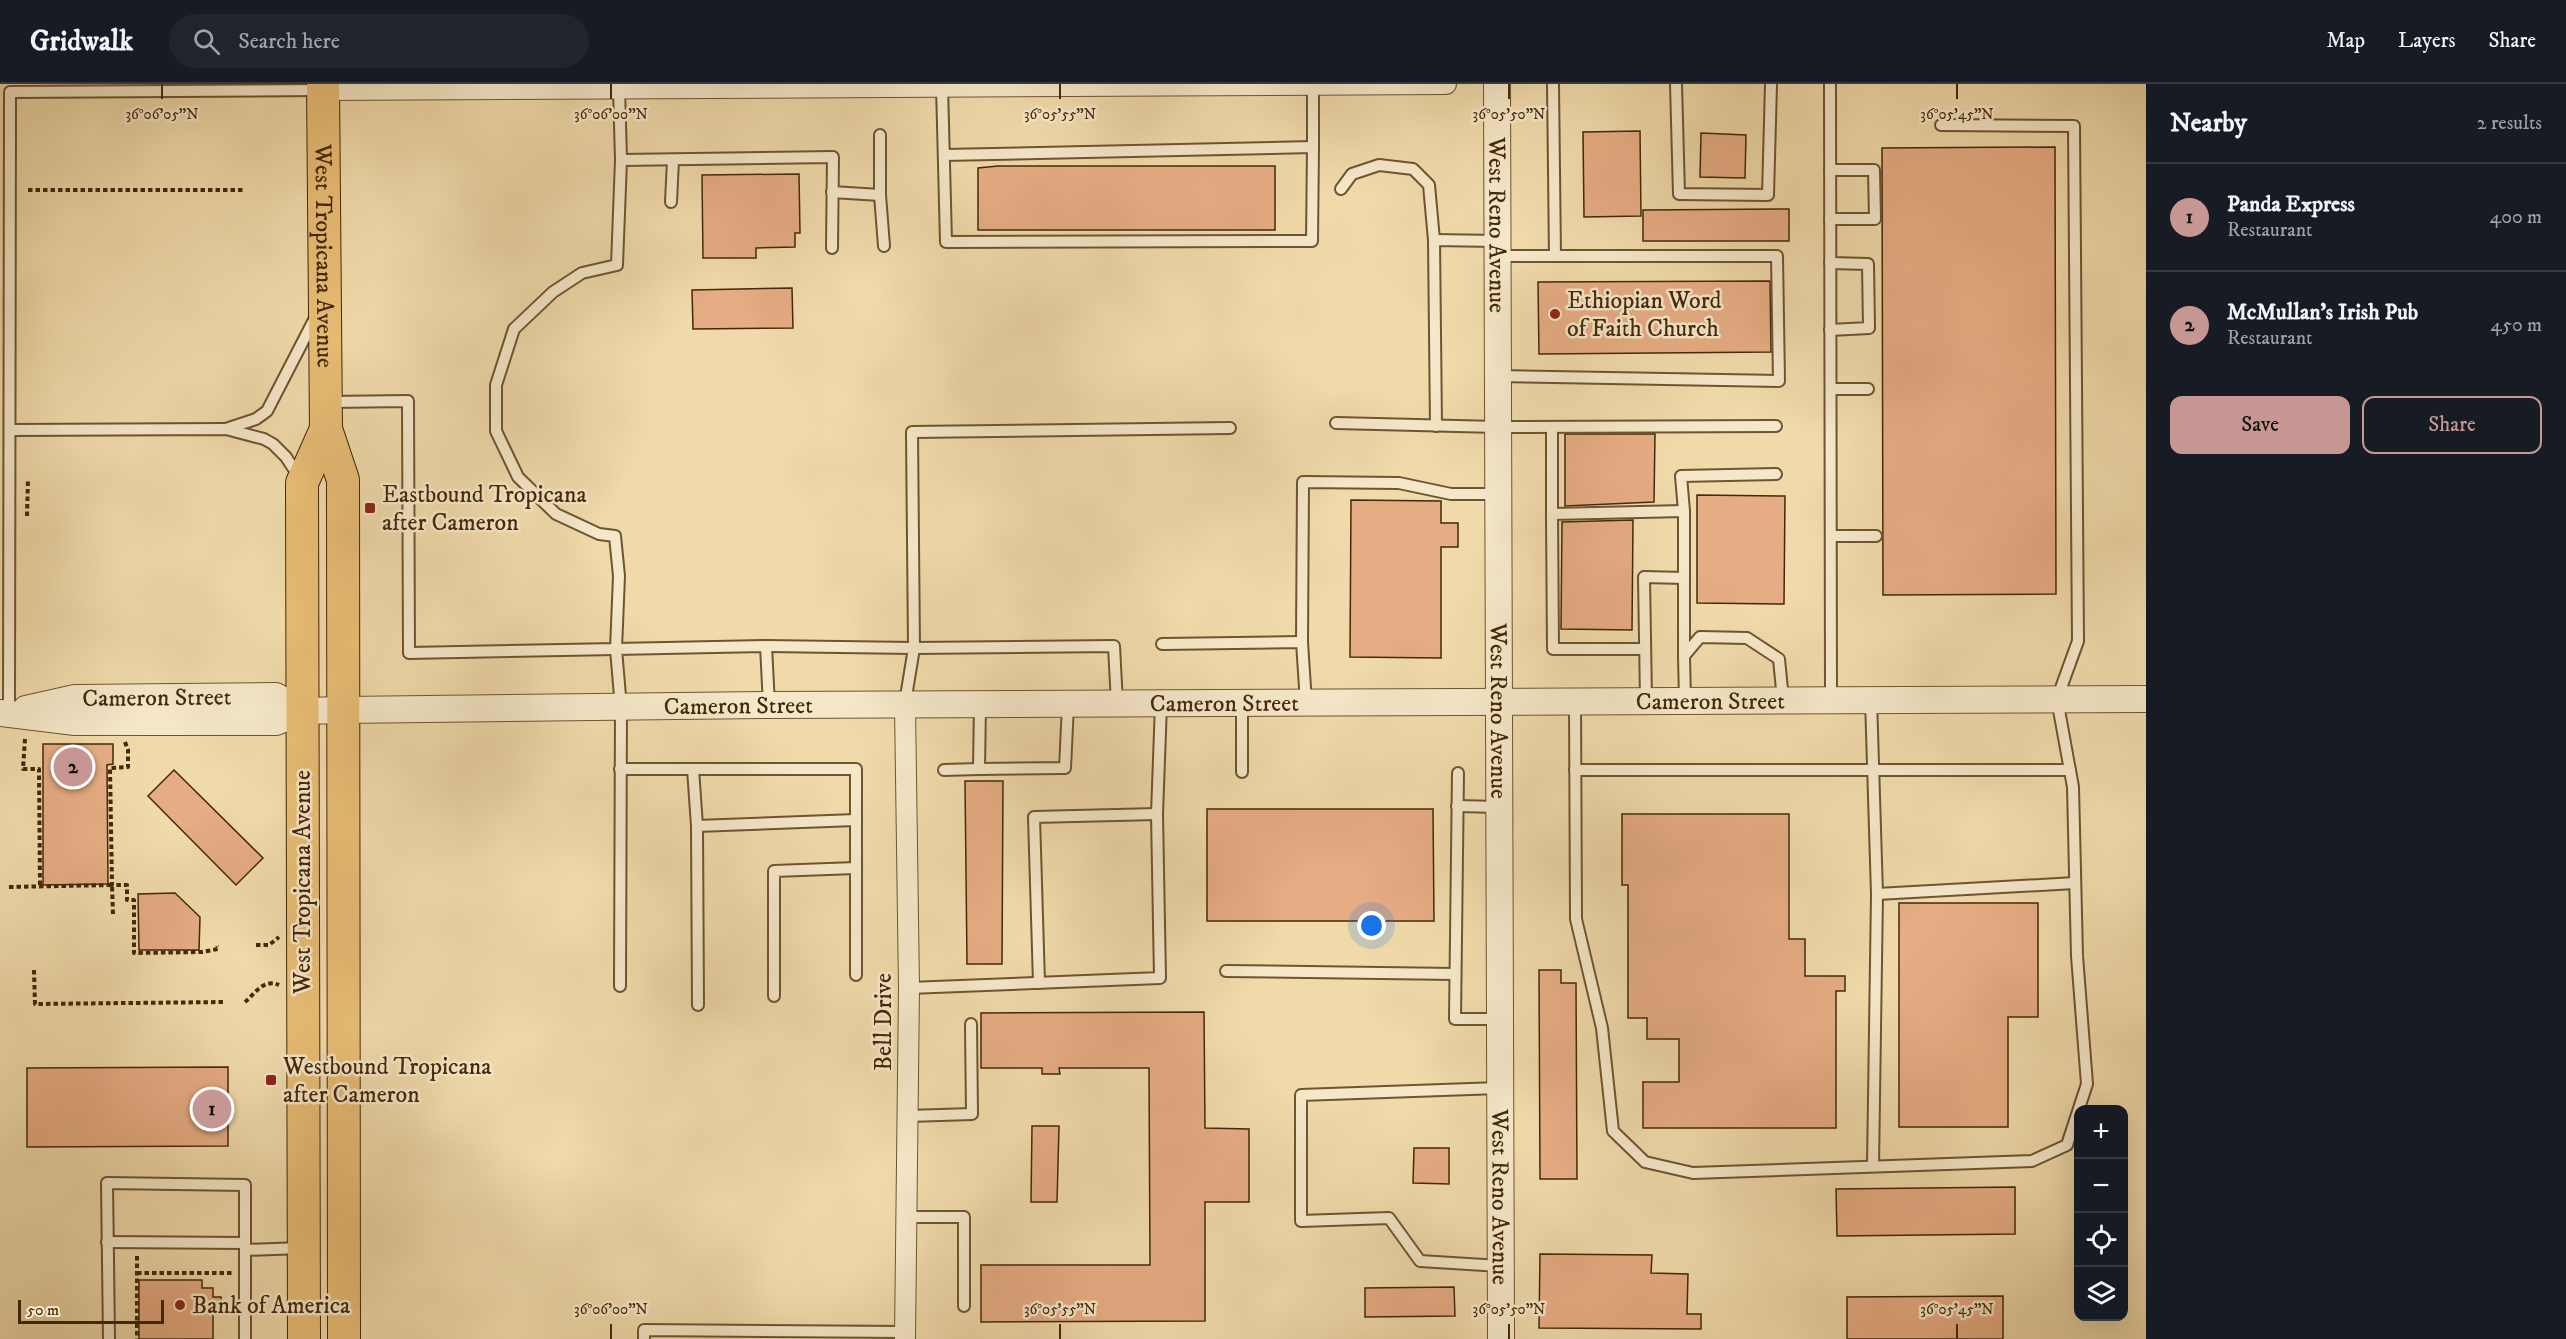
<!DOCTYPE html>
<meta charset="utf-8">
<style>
:root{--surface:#171b24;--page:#20242c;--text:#f1f3f6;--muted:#9ea1a6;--line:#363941;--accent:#c59692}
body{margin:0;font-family:"IM FELL DW Pica",serif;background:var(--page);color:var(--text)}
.controls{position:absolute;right:18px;bottom:18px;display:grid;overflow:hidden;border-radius:12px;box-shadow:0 6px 24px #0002}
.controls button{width:54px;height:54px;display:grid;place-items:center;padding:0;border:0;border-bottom:2px solid var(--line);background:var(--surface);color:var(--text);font:30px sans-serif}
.scale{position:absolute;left:18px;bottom:15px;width:146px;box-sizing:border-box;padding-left:6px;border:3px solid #43280a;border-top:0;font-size:16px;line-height:21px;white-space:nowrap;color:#43280a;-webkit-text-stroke:4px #f5e7c8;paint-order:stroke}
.you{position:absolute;left:1372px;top:842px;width:21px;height:21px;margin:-15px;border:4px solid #fff;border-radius:50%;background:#1a73e8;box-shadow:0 0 0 9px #1a73e833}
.badge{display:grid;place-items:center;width:39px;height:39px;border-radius:50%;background:var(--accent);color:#111;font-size:20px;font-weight:700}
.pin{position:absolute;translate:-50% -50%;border:3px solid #fff;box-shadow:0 2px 6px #0006}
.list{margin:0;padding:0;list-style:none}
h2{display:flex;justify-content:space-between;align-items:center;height:78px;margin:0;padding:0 24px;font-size:26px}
h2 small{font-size:20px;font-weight:400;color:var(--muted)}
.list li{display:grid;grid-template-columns:39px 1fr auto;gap:18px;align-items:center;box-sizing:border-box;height:108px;padding:0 24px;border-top:2px solid var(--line)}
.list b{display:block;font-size:22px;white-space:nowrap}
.list p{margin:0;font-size:20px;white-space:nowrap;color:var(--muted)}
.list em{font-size:20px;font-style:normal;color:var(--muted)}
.actions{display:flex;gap:12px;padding:18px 24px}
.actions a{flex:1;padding:14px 0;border:2px solid var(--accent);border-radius:12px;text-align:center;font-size:21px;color:var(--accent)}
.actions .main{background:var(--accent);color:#111}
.icon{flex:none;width:33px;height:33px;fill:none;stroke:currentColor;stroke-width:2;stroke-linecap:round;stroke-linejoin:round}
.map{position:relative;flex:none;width:2146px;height:1255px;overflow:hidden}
header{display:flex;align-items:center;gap:36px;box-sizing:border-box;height:84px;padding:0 30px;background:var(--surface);border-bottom:2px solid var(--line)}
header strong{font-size:28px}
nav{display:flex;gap:33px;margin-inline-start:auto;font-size:21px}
.search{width:420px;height:54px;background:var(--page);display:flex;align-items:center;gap:15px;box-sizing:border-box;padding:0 21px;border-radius:33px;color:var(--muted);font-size:22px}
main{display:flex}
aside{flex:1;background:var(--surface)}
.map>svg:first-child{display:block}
.building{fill:#e6ac83;stroke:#43280a;stroke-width:1.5}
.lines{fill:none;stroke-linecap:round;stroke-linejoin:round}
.service-casing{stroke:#6e5432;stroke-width:14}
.minor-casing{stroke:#6e5432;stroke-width:22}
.tertiary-casing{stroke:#6e5432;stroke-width:28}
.primary-casing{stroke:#43280a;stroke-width:34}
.path{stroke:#43280a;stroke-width:4;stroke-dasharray:4.5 3;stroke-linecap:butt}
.service{stroke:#f5e7c8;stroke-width:10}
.minor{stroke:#f5e7c8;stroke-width:20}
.tertiary{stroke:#f5e7c8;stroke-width:26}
.primary{stroke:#e8bd75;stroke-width:32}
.ticks{fill:none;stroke:#43280a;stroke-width:2}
.poi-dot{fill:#8f2418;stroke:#f5e7c8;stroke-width:2}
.labels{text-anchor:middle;stroke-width:5;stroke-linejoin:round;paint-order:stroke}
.street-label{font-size:24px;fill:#43280a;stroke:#f5e7c8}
.poi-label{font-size:24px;fill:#43280a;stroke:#f5e7c8;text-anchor:start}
.ticks-label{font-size:15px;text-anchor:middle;fill:#43280a;stroke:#f5e7c8;stroke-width:5;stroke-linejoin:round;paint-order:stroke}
</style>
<header>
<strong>Gridwalk</strong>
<div class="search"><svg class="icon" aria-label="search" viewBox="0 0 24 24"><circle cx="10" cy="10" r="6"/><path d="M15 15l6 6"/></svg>Search here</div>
<nav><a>Map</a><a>Layers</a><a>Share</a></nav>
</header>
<main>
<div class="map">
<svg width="2146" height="1255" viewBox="0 0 2146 1255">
<rect width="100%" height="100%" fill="#f0daaa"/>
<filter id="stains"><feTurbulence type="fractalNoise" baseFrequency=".00333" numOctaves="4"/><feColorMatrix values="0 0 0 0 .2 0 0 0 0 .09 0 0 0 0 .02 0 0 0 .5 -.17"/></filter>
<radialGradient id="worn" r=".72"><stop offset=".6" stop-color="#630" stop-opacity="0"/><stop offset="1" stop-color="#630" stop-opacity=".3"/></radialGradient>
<g class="building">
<polygon points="1640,47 1641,132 1584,133 1583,48"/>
<polygon points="1701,49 1746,51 1745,94 1700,93"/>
<polygon points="2055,63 2056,510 1883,511 1882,64"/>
<polygon points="998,82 1275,82 1275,146 978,146 978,84"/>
<polygon points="799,90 800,149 795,149 795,163 756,164 756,174 703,174 702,91"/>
<polygon points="1789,125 1789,157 1643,157 1643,126"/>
<polygon points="1770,197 1771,268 1539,270 1538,198"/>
<polygon points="792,204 793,244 693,245 692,206"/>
<polygon points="1565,350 1655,350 1654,418 1565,422"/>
<polygon points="1697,411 1785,412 1784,520 1697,519"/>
<polygon points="1351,416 1441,417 1441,439 1458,439 1458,463 1441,463 1441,574 1350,573"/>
<polygon points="1633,436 1632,546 1561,545 1562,438"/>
<polygon points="43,660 113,660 113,680 107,681 108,800 43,801"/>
<polygon points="174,686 263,774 236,801 148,712"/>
<polygon points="965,697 1003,697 1002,880 967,880"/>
<polygon points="1207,725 1433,725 1434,837 1207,837"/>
<polygon points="1622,730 1789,730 1789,855 1805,855 1805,892 1845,892 1845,907 1836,907 1836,1044 1643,1044 1643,998 1679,998 1679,955 1647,955 1647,934 1628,934 1628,801 1622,801"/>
<polygon points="175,809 200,833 199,866 139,866 138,810"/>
<polygon points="1899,819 2038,819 2038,933 2008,933 2008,1043 1899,1043"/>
<polygon points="1539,886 1561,886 1561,899 1576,899 1577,1095 1540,1095"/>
<polygon points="1204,928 1205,1044 1249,1045 1249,1118 1205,1118 1205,1237 981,1238 981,1181 1150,1181 1149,984 1059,984 1060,990 1042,990 1042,984 981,984 981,929"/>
<polygon points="228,983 228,1062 27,1063 27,984"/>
<polygon points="1032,1042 1059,1042 1057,1118 1031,1118"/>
<polygon points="1414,1064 1449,1064 1449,1100 1413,1099"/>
<polygon points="2015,1103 2015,1150 1837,1152 1836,1105"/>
<polygon points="1540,1170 1652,1171 1651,1189 1688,1190 1687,1230 1701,1230 1701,1245 1539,1244"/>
<polygon points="139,1196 202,1196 202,1204 213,1204 213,1213 221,1213 221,1229 213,1229 213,1255 139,1255"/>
<polygon points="1454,1203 1455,1232 1365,1233 1365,1204"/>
<polygon points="2003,1212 2003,1255 1847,1255 1847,1213"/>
</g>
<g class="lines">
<g class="service-casing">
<g id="service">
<polyline points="1553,0 1555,172"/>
<polyline points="1676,0 1679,110 1768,111 1771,0"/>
<polyline points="1830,0 1831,615"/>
<polyline points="942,2 946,158 1312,157 1313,63 944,71"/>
<polyline points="619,3 621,76 833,73 832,164"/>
<polyline points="1313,63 1313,0"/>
<polyline points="1830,86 1874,86 1875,135 1830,135"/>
<polyline points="1341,105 1352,90 1379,81 1413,85 1429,101 1434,156"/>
<polyline points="832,108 880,111 880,51"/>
<polyline points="880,111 884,162"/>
<polyline points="671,118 673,76"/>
<polyline points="1497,172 1777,172 1779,297 1498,292"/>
<polyline points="1830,179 1868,180 1869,244 1830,246"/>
<polyline points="1831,305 1868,305"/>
<polyline points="329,318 408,317 409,569 616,565 619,492 615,452 599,450 556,430 518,393 496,347 496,301 514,245 553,208 582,189 617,181 621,76"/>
<polyline points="1336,339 1497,343 1776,342"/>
<polyline points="1436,342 1434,156 1497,157"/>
<polyline points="1552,343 1552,430 1684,427 1684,572"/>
<polyline points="226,345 256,335 267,327 316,232"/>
<polyline points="10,346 226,345 264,355 273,360 286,373 299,393"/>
<polyline points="1684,427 1681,392 1776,390"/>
<polyline points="1552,430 1553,565 1645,565"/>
<polyline points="1831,452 1876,452"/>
<polyline points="1302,558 1303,398 1399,399 1451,410 1497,410"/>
<polyline points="1162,560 1302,558 1306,619"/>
<polyline points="766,562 914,564 905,619"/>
<polyline points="1871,615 1877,810 1873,1082"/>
<polyline points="1646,616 1644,493 1684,494"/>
<polyline points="1685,616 1684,572 1700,553 1747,554 1779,575 1783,616"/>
<polyline points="1575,617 1576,835 1602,944 1613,1047 1645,1078 1693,1089 2032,1077 2067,1061 2087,1000 2077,872 2073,703 2057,615 2078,557 2074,42 1941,41"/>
<polyline points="1117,620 1114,562 914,564 912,348 1230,344"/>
<polyline points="1242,620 1242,688"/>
<polyline points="980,621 979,685 1065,684 1068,621"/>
<polyline points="9,629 10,8 322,6"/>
<polyline points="620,685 856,685 856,891"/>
<polyline points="693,685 697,742"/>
<polyline points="944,686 979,685"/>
<polyline points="1575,686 2070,686"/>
<polyline points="1458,689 1455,935 1499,935"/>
<polyline points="1457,722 1498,723"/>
<polyline points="1877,810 2075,799"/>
<polyline points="1226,887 1455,890"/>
<polyline points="1039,899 1034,733 1157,730"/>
<polyline points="620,902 621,624 616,565 766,562 769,621"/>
<polyline points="909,904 1160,894 1157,730 1161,620"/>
<polyline points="774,912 774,787 856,784"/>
<polyline points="698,921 697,742 856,736"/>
<polyline points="1499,1004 1301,1011 1301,1137 1389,1134 1420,1177 1500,1182"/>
<polyline points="908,1032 972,1030 971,940"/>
<polyline points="907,1133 964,1133 964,1222"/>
<polyline points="107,1158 245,1159"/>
<polyline points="245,1166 302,1164"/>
<polyline points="109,1255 107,1099 245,1101 245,1255"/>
<polyline points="644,1255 644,1246 905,1248"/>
</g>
</g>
<g class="minor-casing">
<g id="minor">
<polyline points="323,6 1446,0"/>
<polyline points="905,621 909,904 905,1255"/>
</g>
</g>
<g class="tertiary-casing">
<g id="tertiary">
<path id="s1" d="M1497 0 1501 1255"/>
<path id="s2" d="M26 625 75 614 276 612 303 627"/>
<path id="s3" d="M0 629 75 638H276L303 627 344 626 769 621 2146 615"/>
</g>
</g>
<g class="primary-casing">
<g id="primary">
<path id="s4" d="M323 0 326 345 343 396 344 1255"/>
<polyline points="304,1255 302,399 326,345"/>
</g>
</g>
<g class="path">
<polyline points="28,106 244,106"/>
<polyline points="27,432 28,395"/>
<polyline points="25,655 23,685 39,685 40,802"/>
<polyline points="125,658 128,666 128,683 110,684 112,801 127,801 127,816 134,816 134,869 202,868 218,865 217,862"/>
<polyline points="9,803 112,801 113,830"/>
<polyline points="256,861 269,861 279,853"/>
<polyline points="34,886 35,920 224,918"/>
<path d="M245 918C254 911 263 894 279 901"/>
<polyline points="137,1172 137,1255"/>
<polyline points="137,1189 232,1189"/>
</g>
<use href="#service" class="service"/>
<use href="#minor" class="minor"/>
<use href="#tertiary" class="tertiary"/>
<use href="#primary" class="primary"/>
</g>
<path class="ticks" d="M162 0V15M611 0V15M1060 0V15M1509 0V15M1957 0V15M611 1240V1255M1060 1240V1255M1509 1240V1255M1957 1240V1255"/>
<g class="poi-dot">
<circle cx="1555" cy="230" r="6"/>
<rect x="364" y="418" width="12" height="12" rx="3"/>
<rect x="265" y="990" width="12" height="12" rx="3"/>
<circle cx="180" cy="1221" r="6"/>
</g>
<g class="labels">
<g class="street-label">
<text dy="8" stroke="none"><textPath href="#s1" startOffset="141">West Reno Avenue</textPath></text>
<text dy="8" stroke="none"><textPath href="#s4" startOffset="172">West Tropicana Avenue</textPath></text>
<text dy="8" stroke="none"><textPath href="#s2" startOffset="132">Cameron Street</textPath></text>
<text dy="8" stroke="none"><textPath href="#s3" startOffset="1713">Cameron Street</textPath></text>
<text dy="8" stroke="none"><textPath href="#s3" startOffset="1227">Cameron Street</textPath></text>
<text dy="8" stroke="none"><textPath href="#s3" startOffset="741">Cameron Street</textPath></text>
<text dy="8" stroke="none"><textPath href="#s1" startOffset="627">West Reno Avenue</textPath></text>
<text transform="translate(302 798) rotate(-90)" y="8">West Tropicana Avenue</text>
<text transform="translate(883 938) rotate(-90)" y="8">Bell Drive</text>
<text dy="8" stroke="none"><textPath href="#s1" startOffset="1113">West Reno Avenue</textPath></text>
</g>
<g class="poi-label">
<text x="1567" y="224">Ethiopian Word<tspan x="1567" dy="28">of Faith Church</tspan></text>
<text x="382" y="418">Eastbound Tropicana<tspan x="382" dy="28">after Cameron</tspan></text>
<text x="283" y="990">Westbound Tropicana<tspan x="283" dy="28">after Cameron</tspan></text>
<text x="192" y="1229">Bank of America</text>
</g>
</g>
<g class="ticks-label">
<text x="162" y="35">36°06'05"N</text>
<text x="611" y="35">36°06'00"N</text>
<text x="1060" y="35">36°05'55"N</text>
<text x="1509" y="35">36°05'50"N</text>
<text x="1957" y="35">36°05'45"N</text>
<text x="611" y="1230">36°06'00"N</text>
<text x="1060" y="1230">36°05'55"N</text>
<text x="1509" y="1230">36°05'50"N</text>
<text x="1957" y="1230">36°05'45"N</text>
</g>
<rect width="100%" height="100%" filter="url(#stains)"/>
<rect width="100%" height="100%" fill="url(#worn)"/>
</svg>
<div class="controls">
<button>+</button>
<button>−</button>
<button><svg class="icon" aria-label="locate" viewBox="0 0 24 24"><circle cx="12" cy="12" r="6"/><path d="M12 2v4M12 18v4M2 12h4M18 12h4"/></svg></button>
<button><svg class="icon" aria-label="layers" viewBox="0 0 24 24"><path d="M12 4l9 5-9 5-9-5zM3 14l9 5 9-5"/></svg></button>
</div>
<div class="scale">50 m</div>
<div class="you"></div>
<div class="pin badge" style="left:212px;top:1025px">1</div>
<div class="pin badge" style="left:73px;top:683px">2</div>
</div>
<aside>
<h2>Nearby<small>2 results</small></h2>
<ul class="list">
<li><span class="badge">1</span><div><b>Panda Express</b><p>Restaurant</p></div><em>400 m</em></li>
<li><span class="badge">2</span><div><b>McMullan's Irish Pub</b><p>Restaurant</p></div><em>450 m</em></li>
</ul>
<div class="actions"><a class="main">Save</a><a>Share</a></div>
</aside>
</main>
